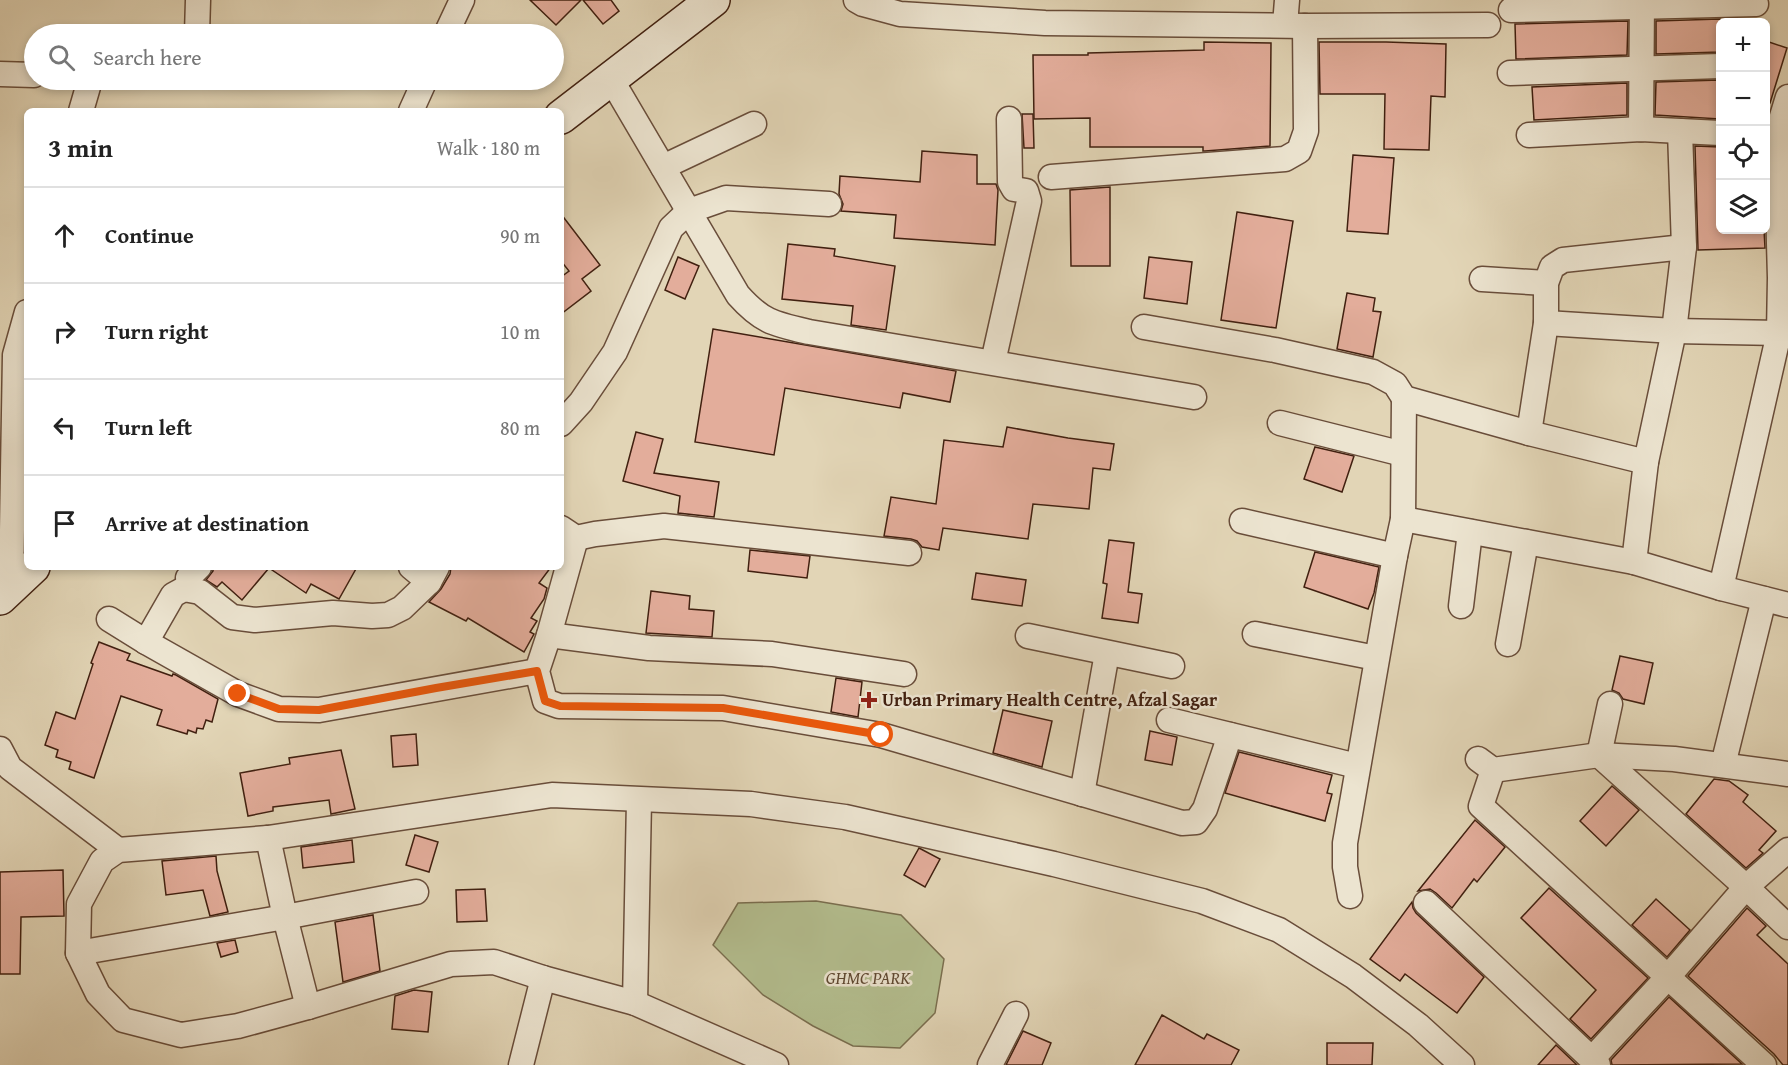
<!DOCTYPE html>
<meta charset="utf-8">
<style>
:root{--surface:#fff;--page:#f6f6f6;--text:#222;--muted:#767676;--line:#e0e0e0}
body{margin:0;font-family:"Gentium Book Plus",serif;background:var(--page);color:var(--text)}
.controls{position:absolute;right:18px;top:18px;display:grid;overflow:hidden;border-radius:9px;box-shadow:0 3px 9px #0003}
.controls button{width:54px;height:54px;display:grid;place-items:center;padding:0;border:0;border-bottom:2px solid var(--line);background:var(--surface);color:var(--text);font:30px sans-serif}
.stop{position:absolute;width:18px;height:18px;margin:-14px;border:4px solid #ea580c;border-radius:50%;background:#fff}
.stop.end{background:#ea580c;border-color:#fff;box-shadow:0 2px 6px #0008}
.list{margin:0;padding:0;list-style:none}
h2{display:flex;justify-content:space-between;align-items:center;height:78px;margin:0;padding:0 24px;font-size:26px}
h2 small{font-size:20px;font-weight:400;color:var(--muted)}
.list li{display:grid;grid-template-columns:39px 1fr auto;gap:18px;align-items:center;box-sizing:border-box;height:96px;padding:0 24px;border-top:2px solid var(--line)}
.list b{display:block;font-size:22px;white-space:nowrap}
.list em{font-size:20px;font-style:normal;color:var(--muted)}
.icon{flex:none;width:33px;height:33px;fill:none;stroke:currentColor;stroke-width:2;stroke-linecap:round;stroke-linejoin:round}
.map{position:relative;flex:none;width:1788px;height:1065px;overflow:hidden}
.search{position:absolute;background:var(--surface);box-shadow:0 3px 9px #0003;left:24px;top:24px;width:540px;height:66px;display:flex;align-items:center;gap:15px;box-sizing:border-box;padding:0 21px;border-radius:33px;color:var(--muted);font-size:22px}
.panel{position:absolute;background:var(--surface);box-shadow:0 3px 9px #0003;left:24px;top:108px;width:540px;height:462px;border-radius:9px}
.map>svg:first-child{display:block}
.green{fill:#b3bd8e;stroke:#7a6e4f;stroke-width:1.5}
.building{fill:#e3ad9b;stroke:#412010;stroke-width:1.5}
.lines{fill:none;stroke-linecap:round;stroke-linejoin:round}
.minor-casing{stroke:#694d3a;stroke-width:27}
.secondary-casing{stroke:#412010;stroke-width:36}
.minor{stroke:#ece4d0;stroke-width:24}
.secondary{stroke:#ece4d0;stroke-width:33}
.route{stroke:#ea580c;stroke-width:8}
.poi-dot{fill:#8f2418;stroke:#ece4d0;stroke-width:2}
.labels{text-anchor:middle;stroke-width:5;stroke-linejoin:round;paint-order:stroke}
.poi-label{font-size:18px;font-weight:bold;fill:#412010;stroke:#ece4d0;text-anchor:start}
.park-label{font-size:18px;font-style:italic;fill:#5e4730;stroke:#ece4d0}
</style>
<div class="map">
<svg width="1788" height="1065" viewBox="0 0 1788 1065">
<rect width="100%" height="100%" fill="#e2d5b6"/>
<filter id="stains"><feTurbulence type="fractalNoise" baseFrequency=".00333" numOctaves="4"/><feColorMatrix values="0 0 0 0 .2 0 0 0 0 .09 0 0 0 0 .02 0 0 0 .5 -.17"/></filter>
<radialGradient id="worn" r=".72"><stop offset=".6" stop-color="#630" stop-opacity="0"/><stop offset="1" stop-color="#630" stop-opacity=".3"/></radialGradient>
<polygon class="green" points="816,901 901,915 944,959 935,1013 900,1048 853,1046 813,1026 763,995 713,945 738,903"/>
<g class="building">
<polygon points="530,0 581,0 556,25"/>
<polygon points="583,0 611,0 619,11 603,24"/>
<polygon points="1720,19 1720,52 1656,54 1656,21"/>
<polygon points="1628,21 1627,55 1516,59 1515,24"/>
<polygon points="1766,41 1787,48 1770,103 1766,103"/>
<polygon points="1204,42 1271,43 1270,146 1205,151 1203,151 1203,147 1090,147 1090,118 1034,119 1033,55 1088,55 1088,53 1204,50"/>
<polygon points="1319,42 1386,42 1446,44 1445,97 1431,96 1429,150 1384,149 1385,94 1320,94"/>
<polygon points="1720,80 1720,119 1655,115 1656,82"/>
<polygon points="1627,83 1627,115 1534,120 1532,87"/>
<polygon points="1022,114 1033,114 1034,148 1024,148"/>
<polygon points="1695,146 1720,147 1720,230 1764,230 1765,248 1698,250"/>
<polygon points="922,151 977,155 977,184 996,184 998,190 995,245 894,238 896,215 841,211 843,204 839,194 840,176 920,182"/>
<polygon points="1353,155 1394,158 1388,234 1347,231"/>
<polygon points="1110,187 1110,266 1071,266 1070,190"/>
<polygon points="1237,212 1293,221 1276,328 1221,320"/>
<polygon points="561,214 600,265 582,279 591,291 561,314 561,277 569,271 561,261"/>
<polygon points="788,244 835,249 834,256 895,266 886,330 851,325 853,306 782,299"/>
<polygon points="678,257 699,266 685,299 665,290"/>
<polygon points="1149,257 1192,262 1187,304 1144,298"/>
<polygon points="1347,293 1375,298 1373,311 1381,312 1373,357 1337,349"/>
<polygon points="713,329 956,371 950,402 903,393 900,408 785,388 774,455 695,442"/>
<polygon points="1007,427 1068,438 1114,444 1110,470 1093,468 1089,509 1033,504 1028,539 943,528 939,550 922,547 917,541 911,539 884,536 891,497 936,504 944,440 1003,447"/>
<polygon points="636,432 663,439 654,473 719,482 714,517 678,513 680,496 623,481"/>
<polygon points="1315,447 1354,456 1342,492 1304,479"/>
<polygon points="1109,540 1134,543 1128,592 1142,594 1138,623 1102,618 1107,584 1103,583"/>
<polygon points="750,550 810,556 807,578 748,571"/>
<polygon points="1315,552 1379,567 1374,593 1368,609 1304,587"/>
<polygon points="213,567 357,567 339,599 311,584 306,593 269,568 242,600 222,582 217,587 206,580 213,571"/>
<polygon points="451,567 551,567 539,583 547,588 544,599 531,618 537,621 530,632 534,634 524,652 468,618 466,621 429,602 441,589 450,574"/>
<polygon points="976,573 1026,580 1022,606 972,599"/>
<polygon points="651,591 690,596 689,609 714,611 712,637 646,633"/>
<polygon points="99,642 130,654 127,660 172,676 173,674 176,675 218,699 212,722 206,720 203,729 197,728 196,733 188,730 187,734 157,725 162,710 121,696 94,778 69,769 71,762 56,757 58,750 45,745 56,712 75,719 93,664 91,663"/>
<polygon points="1620,656 1653,663 1644,704 1623,699 1619,693 1612,690"/>
<polygon points="836,678 862,682 858,717 831,712"/>
<polygon points="1003,710 1052,721 1042,767 993,753"/>
<polygon points="1150,731 1177,737 1172,765 1145,760"/>
<polygon points="416,734 418,765 393,767 391,736"/>
<polygon points="341,750 355,809 331,814 329,800 273,807 273,811 248,816 240,773 290,764 289,758"/>
<polygon points="1239,752 1332,775 1327,793 1332,794 1325,821 1225,793"/>
<polygon points="1714,779 1729,781 1748,795 1743,802 1776,831 1759,850 1763,853 1746,868 1686,814"/>
<polygon points="1612,786 1639,810 1606,846 1580,821"/>
<polygon points="1475,820 1505,847 1477,882 1474,879 1452,908 1436,893 1430,889 1418,891"/>
<polygon points="415,835 438,842 429,872 406,865"/>
<polygon points="352,840 354,862 303,868 301,847"/>
<polygon points="919,848 940,859 925,887 904,875"/>
<polygon points="216,856 217,871 228,912 210,916 203,890 166,895 162,861"/>
<polygon points="63,870 64,916 21,917 20,974 0,974 0,872"/>
<polygon points="1549,888 1648,978 1591,1039 1570,1019 1596,990 1521,918"/>
<polygon points="485,889 487,921 457,922 456,890"/>
<polygon points="1656,899 1690,930 1667,957 1632,925"/>
<polygon points="1412,902 1413,908 1416,913 1484,977 1457,1013 1405,974 1400,981 1370,959"/>
<polygon points="1747,908 1766,926 1757,935 1788,964 1788,1065 1783,1065 1774,1054 1688,976"/>
<polygon points="373,915 380,971 343,982 335,922"/>
<polygon points="235,940 238,952 221,957 217,943"/>
<polygon points="414,990 432,992 428,1032 392,1029 395,996"/>
<polygon points="1669,997 1742,1064 1612,1065 1611,1060"/>
<polygon points="1162,1015 1204,1039 1207,1034 1239,1050 1231,1065 1135,1065"/>
<polygon points="1023,1031 1051,1043 1042,1065 1006,1065"/>
<polygon points="1327,1043 1373,1043 1372,1065 1327,1065"/>
<polygon points="1556,1045 1577,1065 1538,1065"/>
</g>
<g class="lines">
<g class="minor-casing">
<g id="minor">
<polyline points="856,0 863,4 900,14 1045,23 1305,26 1488,25"/>
<polyline points="1511,10 1756,4"/>
<polyline points="1285,25 1287,0"/>
<polyline points="197,34 198,0"/>
<polyline points="446,34 462,0"/>
<polyline points="1510,73 1720,66"/>
<polyline points="0,74 34,75"/>
<path d="M611 79 738 295C762 322 774 324 809 332L1194 397"/>
<polyline points="81,111 90,80"/>
<polyline points="411,111 425,80"/>
<polyline points="1641,129 1642,0"/>
<polyline points="1529,135 1641,129 1720,133"/>
<polyline points="663,167 754,124"/>
<polyline points="1051,177 1285,159 1299,151 1306,131 1305,26"/>
<polyline points="1482,279 1546,283"/>
<polyline points="1546,323 1674,331 1779,333"/>
<polyline points="1144,327 1275,350 1373,372 1395,384 1404,398 1529,433 1546,323 1546,283 1552,267 1563,260 1684,247"/>
<polyline points="993,362 1029,201 1026,191 1014,189 1010,182 1009,119"/>
<polyline points="1280,423 1403,454"/>
<polyline points="561,424 581,402 615,352 671,228 689,211 726,198 829,204"/>
<polyline points="1529,433 1646,462"/>
<polyline points="1403,519 1634,562 1721,588 1788,605"/>
<polyline points="1242,521 1395,556"/>
<polyline points="561,528 576,538 595,534 664,526 909,553"/>
<polyline points="576,538 549,635 537,671 545,701 559,706 723,708 881,735 1182,823 1196,822 1205,809 1230,735"/>
<polyline points="1634,562 1646,462 1674,331 1684,247 1680,131"/>
<polyline points="411,567 429,582"/>
<polyline points="188,578 199,567"/>
<polyline points="11,588 15,355 27,312"/>
<polyline points="1721,588 1779,333 1780,278 1776,136 1788,97"/>
<polyline points="1461,606 1470,532"/>
<polyline points="109,619 146,642 238,694 279,709 319,710 537,671"/>
<polyline points="1255,634 1376,658"/>
<polyline points="549,635 649,648 772,654 904,674"/>
<polyline points="1028,636 1172,666"/>
<polyline points="146,642 173,595 184,589 200,592 232,617 255,620 333,613 372,616 388,615 402,608 429,582 437,567"/>
<polyline points="1508,644 1526,542"/>
<polyline points="1610,704 1599,755 1746,887 1788,927"/>
<polyline points="1169,720 1357,766"/>
<polyline points="0,749 10,768 118,850"/>
<polyline points="1478,759 1493,770 1599,755 1674,759 1788,774"/>
<polyline points="1723,765 1764,599"/>
<polyline points="1493,770 1481,806 1764,1065"/>
<polyline points="1082,794 1107,653"/>
<polyline points="268,838 285,917 308,1007"/>
<polyline points="1350,896 1345,867 1345,843 1395,556 1403,519 1404,398"/>
<polyline points="1426,903 1598,1065"/>
<polyline points="78,953 285,917 416,892"/>
<polyline points="543,978 494,962 451,964 308,1007 238,1026 181,1035 123,1020 98,994 78,953 79,904 102,861 118,850 268,838 552,795 751,804 845,817 1054,864 1202,901 1279,930 1353,976 1418,1025 1462,1065"/>
<polyline points="635,1003 639,800"/>
<polyline points="1592,1059 1667,978 1746,887 1788,850"/>
<polyline points="521,1065 543,978 635,1003 776,1065"/>
<polyline points="990,1065 1016,1014"/>
</g>
</g>
<g class="secondary-casing">
<g id="secondary">
<polyline points="561,117 713,0"/>
<polyline points="0,598 33,567"/>
</g>
</g>
<use href="#minor" class="minor"/>
<use href="#secondary" class="secondary"/>
</g>
<g class="lines">
<polyline class="route" points="238,694 279,709 319,710 436,688 537,671 545,701 560,706 723,708 881,735"/>
</g>
<path class="poi-dot" d="M866 691h6v6h6v6h-6v6h-6v-6h-6v-6h6z"/>
<g class="labels">
<g class="poi-label">
<text x="882" y="706">Urban Primary Health Centre, Afzal Sagar</text>
</g>
<g class="park-label">
<text x="868" y="984">GHMC PARK</text>
</g>
</g>
<rect width="100%" height="100%" filter="url(#stains)"/>
<rect width="100%" height="100%" fill="url(#worn)"/>
</svg>
<div class="controls">
<button>+</button>
<button>−</button>
<button><svg class="icon" aria-label="locate" viewBox="0 0 24 24"><circle cx="12" cy="12" r="6"/><path d="M12 2v4M12 18v4M2 12h4M18 12h4"/></svg></button>
<button><svg class="icon" aria-label="layers" viewBox="0 0 24 24"><path d="M12 4l9 5-9 5-9-5zM3 14l9 5 9-5"/></svg></button>
</div>
<div class="stop" style="left:881px;top:735px"></div>
<div class="stop end" style="left:238px;top:694px"></div>
<div class="search"><svg class="icon" aria-label="search" viewBox="0 0 24 24"><circle cx="10" cy="10" r="6"/><path d="M15 15l6 6"/></svg>Search here</div>
<section class="panel">
<h2>3 min<small>Walk · 180 m</small></h2>
<ul class="list">
<li><svg class="icon" aria-label="ahead" viewBox="0 0 24 24"><path d="M12 20V5M6 11l6-6 6 6"/></svg><div><b>Continue</b></div><em>90 m</em></li>
<li><svg class="icon" aria-label="right" viewBox="0 0 24 24"><path d="M7 20v-9h11M14 6l5 5-5 5"/></svg><div><b>Turn right</b></div><em>10 m</em></li>
<li><svg class="icon" aria-label="left" viewBox="0 0 24 24"><path d="M17 20v-9H6M10 6l-5 5 5 5"/></svg><div><b>Turn left</b></div><em>80 m</em></li>
<li><svg class="icon" aria-label="arrive" viewBox="0 0 24 24"><path d="M6 21V4h12l-3 4 3 4H6"/></svg><div><b>Arrive at destination</b></div></li>
</ul>
</section>
</div>
